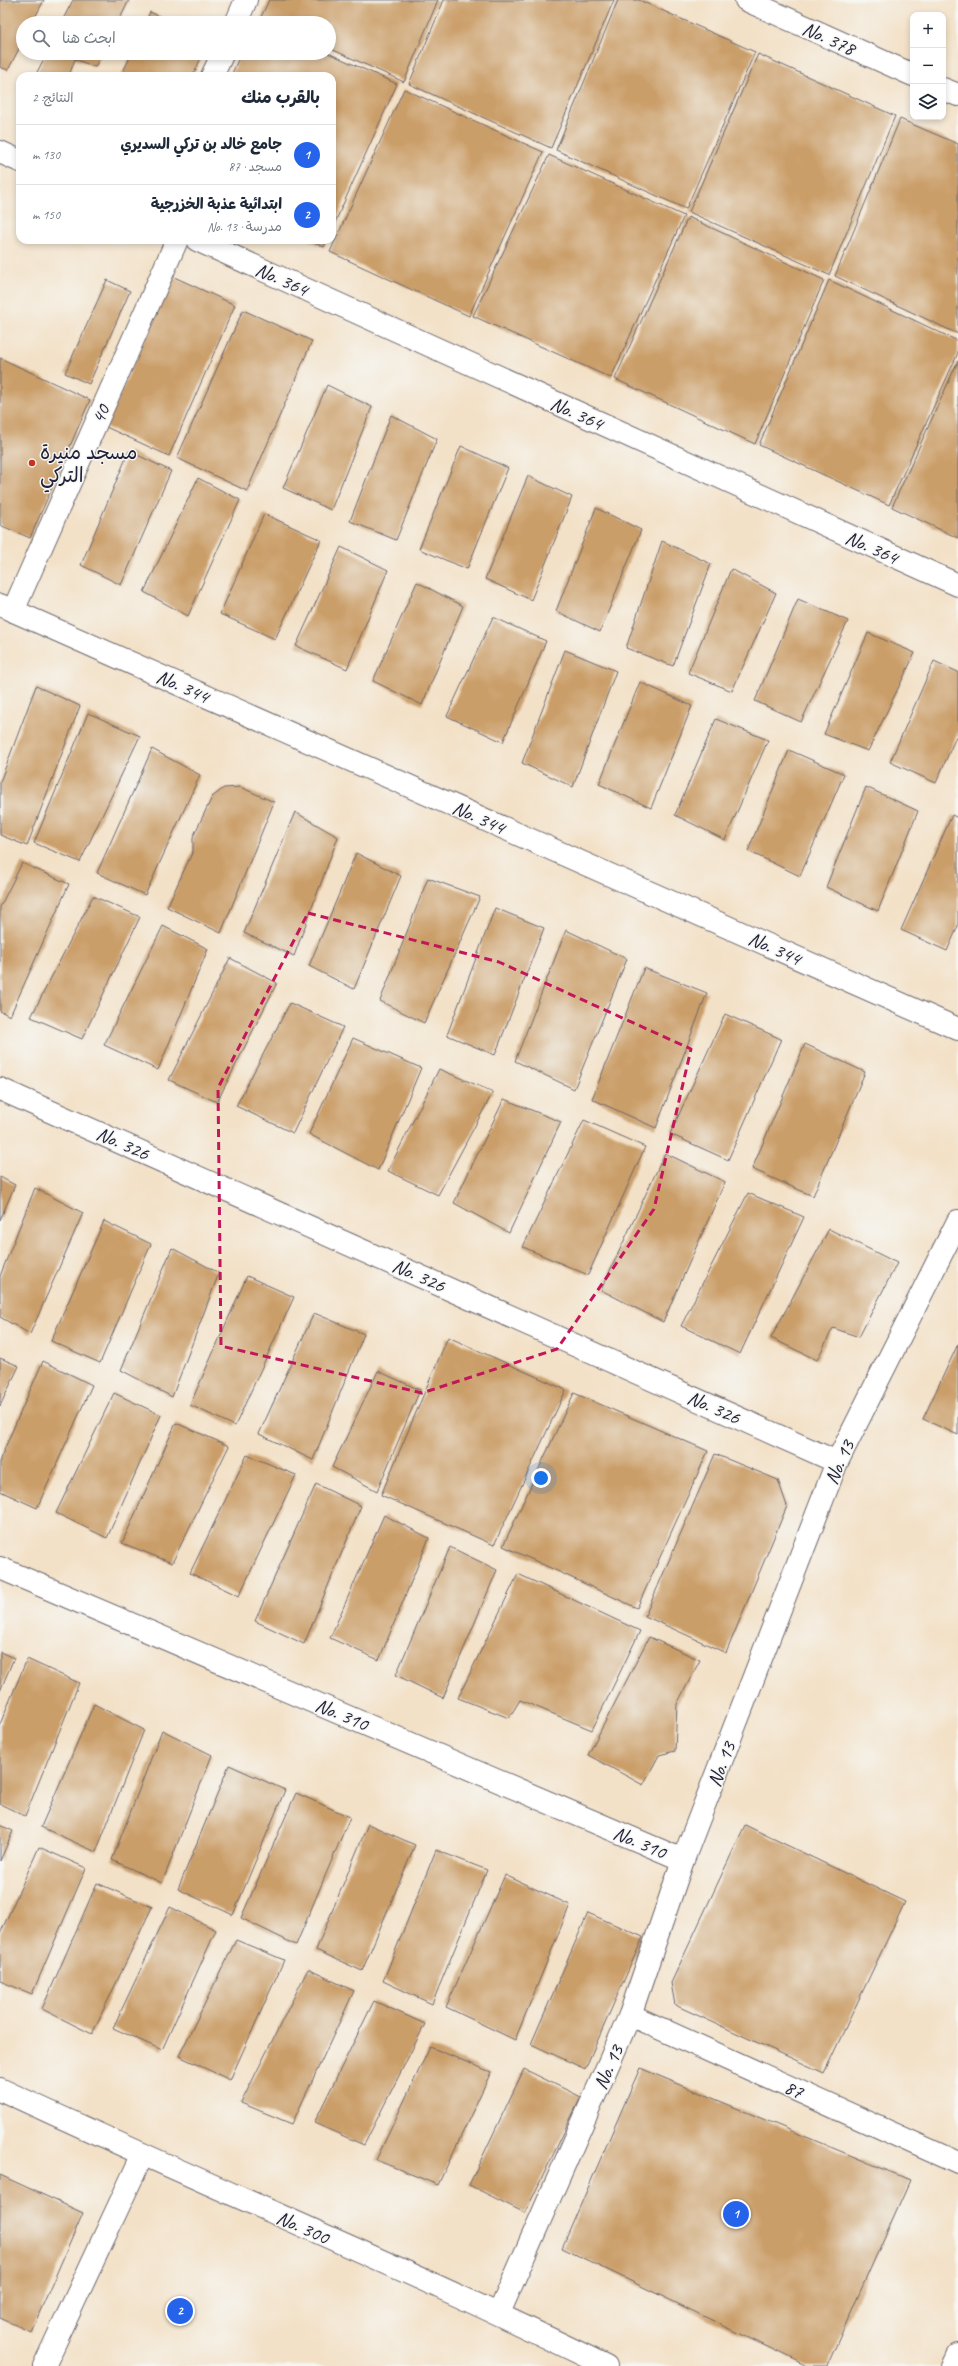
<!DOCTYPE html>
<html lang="ar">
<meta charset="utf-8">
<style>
:root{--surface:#fff;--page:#f2f2f3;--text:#1f2937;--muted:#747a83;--line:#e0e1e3;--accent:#2563eb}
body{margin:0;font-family:Caveat,"Playpen Sans Arabic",sans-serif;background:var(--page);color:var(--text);direction:rtl}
.controls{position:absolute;right:12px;top:12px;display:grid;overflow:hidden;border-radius:8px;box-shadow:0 2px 6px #0003}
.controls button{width:36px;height:36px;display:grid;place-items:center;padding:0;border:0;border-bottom:1px solid var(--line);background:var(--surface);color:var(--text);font:20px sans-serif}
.you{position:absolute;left:541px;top:1478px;width:14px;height:14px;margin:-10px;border:3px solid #fff;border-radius:50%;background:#1a73e8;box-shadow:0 0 0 6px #1a73e833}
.badge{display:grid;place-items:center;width:26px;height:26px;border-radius:50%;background:var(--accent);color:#fff;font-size:13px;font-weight:700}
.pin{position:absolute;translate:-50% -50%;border:2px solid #fff;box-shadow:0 1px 4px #0006}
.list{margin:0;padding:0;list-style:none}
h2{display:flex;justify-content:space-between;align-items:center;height:52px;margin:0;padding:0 16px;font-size:17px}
h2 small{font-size:13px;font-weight:400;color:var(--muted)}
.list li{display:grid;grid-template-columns:26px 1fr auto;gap:12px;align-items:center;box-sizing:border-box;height:60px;padding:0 16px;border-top:1px solid var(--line)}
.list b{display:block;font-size:15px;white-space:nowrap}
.list p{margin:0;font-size:13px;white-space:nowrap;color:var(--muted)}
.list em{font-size:13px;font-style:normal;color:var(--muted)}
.icon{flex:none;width:22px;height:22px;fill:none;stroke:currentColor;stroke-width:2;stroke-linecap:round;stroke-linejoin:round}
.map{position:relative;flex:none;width:958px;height:2366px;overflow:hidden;direction:ltr}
.search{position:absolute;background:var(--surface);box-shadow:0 2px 6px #0003;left:16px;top:16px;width:320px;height:44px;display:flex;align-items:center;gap:10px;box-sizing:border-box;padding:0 14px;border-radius:22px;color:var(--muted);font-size:15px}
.panel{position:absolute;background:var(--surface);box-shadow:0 2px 6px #0003;left:16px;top:72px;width:320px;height:172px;border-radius:12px;direction:rtl}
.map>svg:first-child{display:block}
.building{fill:#ca9e69}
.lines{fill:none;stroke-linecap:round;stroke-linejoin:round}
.lane-casing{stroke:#6b656c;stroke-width:24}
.street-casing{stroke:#6b656c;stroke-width:24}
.lane{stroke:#fff;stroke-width:22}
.street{stroke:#fff;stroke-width:22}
.marked{fill:none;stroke:#c2185b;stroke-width:3;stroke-dasharray:8 5;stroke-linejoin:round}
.poi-dot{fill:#c8321e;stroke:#f6f6f2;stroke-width:1.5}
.labels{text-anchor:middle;stroke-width:3;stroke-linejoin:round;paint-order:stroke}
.street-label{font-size:20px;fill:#22223b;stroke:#f6f6f2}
.poi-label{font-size:20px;fill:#22223b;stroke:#f6f6f2;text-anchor:start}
</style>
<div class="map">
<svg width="958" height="2366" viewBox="0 0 958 2366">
<rect width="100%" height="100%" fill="#f6f6f2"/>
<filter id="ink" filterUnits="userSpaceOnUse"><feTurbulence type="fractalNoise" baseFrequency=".025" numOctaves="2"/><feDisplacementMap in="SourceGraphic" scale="8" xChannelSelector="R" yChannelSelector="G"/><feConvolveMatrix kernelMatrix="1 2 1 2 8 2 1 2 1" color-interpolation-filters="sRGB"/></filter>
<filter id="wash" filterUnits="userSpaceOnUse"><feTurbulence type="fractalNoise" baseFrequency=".012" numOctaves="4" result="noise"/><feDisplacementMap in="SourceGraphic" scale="16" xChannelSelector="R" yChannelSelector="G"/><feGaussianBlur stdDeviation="0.9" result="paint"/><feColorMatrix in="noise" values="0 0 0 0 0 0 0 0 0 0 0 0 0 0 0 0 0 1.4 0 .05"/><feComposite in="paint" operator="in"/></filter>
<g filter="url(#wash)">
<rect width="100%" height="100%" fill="#f3e1c7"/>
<g id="blocks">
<g class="building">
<polygon points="0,0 44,0 32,23 23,23 23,41 8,70 0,67"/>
<polygon points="73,0 129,0 118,23 61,23"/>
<polygon points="269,0 438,0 404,82 329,48 329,23 275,23 261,17"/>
<polygon points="444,0 614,0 551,148 409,84"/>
<polygon points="618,0 639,0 755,52 686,209 556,150"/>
<polygon points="150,12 174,23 145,23"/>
<polygon points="47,53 102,53 95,67 75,59 69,76 35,76"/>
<polygon points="132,53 203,53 193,76 121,76"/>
<polygon points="241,53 328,53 397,84 332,229 332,76 231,76"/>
<polygon points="758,54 895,116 829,275 689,212"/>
<polygon points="404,89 543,152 469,316 330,252"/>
<polygon points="900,119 958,144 958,334 835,276"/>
<polygon points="549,155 684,216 611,378 473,316"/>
<polygon points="688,217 824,280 755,444 615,379"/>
<polygon points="308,240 327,240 324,247"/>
<polygon points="172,276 235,305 169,456 106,427"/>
<polygon points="107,280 130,291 89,384 65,373"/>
<polygon points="829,280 958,341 958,353 889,505 759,445"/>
<polygon points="243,310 312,341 247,491 177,458"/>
<polygon points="0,358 90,400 30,538 0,525"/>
<polygon points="958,361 958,538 892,507"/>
<polygon points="327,385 372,407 331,510 283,488"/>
<polygon points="391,415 437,439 396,540 350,521"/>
<polygon points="461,446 508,468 467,569 419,549"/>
<polygon points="129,451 171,471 121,585 81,565"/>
<polygon points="528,476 572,497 531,600 485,579"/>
<polygon points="198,478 240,500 188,616 144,592"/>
<polygon points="596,508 641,530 600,632 556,611"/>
<polygon points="264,514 321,540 275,639 220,614"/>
<polygon points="662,541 711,564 673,666 626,648"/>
<polygon points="341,547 388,570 347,669 296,646"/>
<polygon points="731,569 776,593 732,691 688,673"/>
<polygon points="417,582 463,606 422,705 373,681"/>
<polygon points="798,599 848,621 801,722 755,701"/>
<polygon points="493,617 546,641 503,742 447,716"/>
<polygon points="868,633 915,653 868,751 824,734"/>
<polygon points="565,650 616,671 573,787 522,763"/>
<polygon points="934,661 958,672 958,732 936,783 890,762"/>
<polygon points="640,682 692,706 651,808 599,784"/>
<polygon points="36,686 80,706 27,846 0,835 0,782"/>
<polygon points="88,713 140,736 80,862 34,843"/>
<polygon points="716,719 768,740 725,840 675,815"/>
<polygon points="152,749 200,775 145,895 97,873"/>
<polygon points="789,750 844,774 800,876 748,851"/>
<polygon points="240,787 274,802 221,933 167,907 193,851 193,837 212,797 224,788"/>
<polygon points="866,787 918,811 878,911 826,887"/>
<polygon points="295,812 338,837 294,956 244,933"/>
<polygon points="952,815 958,818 958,926 947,951 901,930"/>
<polygon points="356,853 401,876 354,989 309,966"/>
<polygon points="22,863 69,884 10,1016 0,1011 0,907"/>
<polygon points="428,878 480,897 424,1023 380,1001"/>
<polygon points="93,896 140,917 82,1039 31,1017"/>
<polygon points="495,908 544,928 495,1055 447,1035"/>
<polygon points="163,926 208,949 158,1070 104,1045"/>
<polygon points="566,930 627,959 574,1089 515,1061"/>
<polygon points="230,958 277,983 217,1102 169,1080"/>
<polygon points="644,968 707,993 656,1128 592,1099"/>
<polygon points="290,1003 343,1027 293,1133 236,1106"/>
<polygon points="725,1014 781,1039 728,1160 670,1134"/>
<polygon points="353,1038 421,1068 378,1170 309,1134"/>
<polygon points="805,1044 865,1072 813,1196 752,1169"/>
<polygon points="439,1069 493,1092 438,1195 388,1171"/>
<polygon points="504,1099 561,1122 509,1233 454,1203"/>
<polygon points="584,1120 645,1147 588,1275 523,1247"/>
<polygon points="665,1153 725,1182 663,1322 601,1290"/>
<polygon points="0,1177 15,1185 0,1220"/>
<polygon points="35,1188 83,1213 30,1334 0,1317 0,1276"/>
<polygon points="748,1193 804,1217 740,1354 681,1326"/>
<polygon points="104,1221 151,1244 100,1363 51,1341"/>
<polygon points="829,1229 897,1263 859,1337 833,1328 817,1360 771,1338"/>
<polygon points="172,1248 219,1273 172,1397 121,1370"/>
<polygon points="247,1276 294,1297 235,1426 190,1405"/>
<polygon points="314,1313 364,1334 313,1460 259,1434"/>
<polygon points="448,1337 566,1390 494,1545 381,1495"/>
<polygon points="958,1344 958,1435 923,1419"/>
<polygon points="0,1358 19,1366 0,1406"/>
<polygon points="43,1361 92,1385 37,1508 0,1491 0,1459"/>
<polygon points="378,1371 420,1390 377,1491 332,1467"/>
<polygon points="114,1393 161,1415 107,1538 56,1513"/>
<polygon points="574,1393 708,1451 637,1608 503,1546"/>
<polygon points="176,1423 229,1446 172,1563 122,1543"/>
<polygon points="715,1454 778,1480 787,1506 726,1653 645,1616"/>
<polygon points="247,1455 296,1475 239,1596 190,1573"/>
<polygon points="316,1484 361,1506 304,1644 255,1621"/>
<polygon points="384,1515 429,1538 379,1660 330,1638"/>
<polygon points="450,1547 497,1570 443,1698 396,1675"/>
<polygon points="518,1574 640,1631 592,1730 520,1700 509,1718 458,1698"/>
<polygon points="649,1637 700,1660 677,1704 675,1751 659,1755 643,1785 588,1755"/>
<polygon points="0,1652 14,1658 0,1691"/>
<polygon points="27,1659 79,1683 25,1816 0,1804 0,1724"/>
<polygon points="94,1704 144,1730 96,1852 41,1827"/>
<polygon points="162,1730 212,1755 162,1883 112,1860"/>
<polygon points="229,1765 285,1790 233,1915 178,1889"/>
<polygon points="296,1793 350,1817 296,1945 241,1918"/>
<polygon points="368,1824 415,1845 362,1971 316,1950"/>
<polygon points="0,1825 13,1831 0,1861"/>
<polygon points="745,1825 905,1902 824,2073 675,2005 671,1983"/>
<polygon points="39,1847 86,1868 32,1994 0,1981 0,1934"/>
<polygon points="436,1850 487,1870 432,2004 383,1981"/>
<polygon points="505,1875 570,1905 515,2040 446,2007"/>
<polygon points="97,1883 152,1907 92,2034 42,2009"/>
<polygon points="170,1907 216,1930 162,2050 113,2028"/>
<polygon points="588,1913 643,1937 585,2069 531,2044"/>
<polygon points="236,1940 284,1960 230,2080 179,2056"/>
<polygon points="308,1969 354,1991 292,2124 241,2103"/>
<polygon points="374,2001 425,2024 364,2145 314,2123"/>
<polygon points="430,2047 491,2072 438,2185 376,2160"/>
<polygon points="640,2068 910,2180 827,2366 807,2366 562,2248"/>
<polygon points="524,2069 581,2097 525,2213 469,2185"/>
<polygon points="0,2175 83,2213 31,2332 0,2318"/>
</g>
</g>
</g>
<g filter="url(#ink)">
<use href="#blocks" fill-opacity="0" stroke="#6b656c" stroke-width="1"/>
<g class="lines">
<g class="lane-casing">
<g id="lane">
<path d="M0 2089C201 2183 407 2268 606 2366"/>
<polyline points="953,2366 958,2355"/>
</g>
</g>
<g class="street-casing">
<g id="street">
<polyline points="746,0 913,75"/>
<polyline points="236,23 246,0"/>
<polyline points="212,76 223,53"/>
<polyline points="943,89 958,95"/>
<polyline points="0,152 20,161"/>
<polyline points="197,240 958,585"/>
<polyline points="0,605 958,1029"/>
<polyline points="13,611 177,240"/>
<polyline points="0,1089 837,1462"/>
<polyline points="0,1568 683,1860"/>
<polyline points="630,2015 958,2163"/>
<polyline points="499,2313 630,2015 683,1860 837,1462 958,1221"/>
<polyline points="44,2366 142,2156"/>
</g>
</g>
<use href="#lane" class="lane"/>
<use href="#street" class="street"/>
</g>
</g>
<path class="marked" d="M308 913 499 962 691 1049 654 1209 557 1349 422 1393 221 1346 218 1088Z"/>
<circle class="poi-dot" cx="32" cy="463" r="4"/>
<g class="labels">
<g class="street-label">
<text transform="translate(829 38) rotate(24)" y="7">No. 378</text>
<text transform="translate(282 279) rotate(24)" y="7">No. 364</text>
<text transform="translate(577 413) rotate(24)" y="7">No. 364</text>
<text transform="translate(100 414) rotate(-66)" y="7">40</text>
<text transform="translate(872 547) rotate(24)" y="7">No. 364</text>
<text transform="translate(183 686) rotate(24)" y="7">No. 344</text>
<text transform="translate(479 817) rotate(24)" y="7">No. 344</text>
<text transform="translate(775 948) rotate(24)" y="7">No. 344</text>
<text transform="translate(123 1143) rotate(24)" y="7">No. 326</text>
<text transform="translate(419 1275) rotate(24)" y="7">No. 326</text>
<text transform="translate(714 1407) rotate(24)" y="7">No. 326</text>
<text transform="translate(839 1462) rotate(-66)" y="7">No. 13</text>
<text transform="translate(342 1714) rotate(23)" y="7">No. 310</text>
<text transform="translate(721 1764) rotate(-69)" y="7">No. 13</text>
<text transform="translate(640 1842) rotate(23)" y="7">No. 310</text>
<text transform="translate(608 2067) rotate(-66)" y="7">No. 13</text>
<text transform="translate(794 2089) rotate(24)" y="7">87</text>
<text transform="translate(303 2227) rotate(24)" y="7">No. 300</text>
</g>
<g class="poi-label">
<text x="40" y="459">مسجد منيرة<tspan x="40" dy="23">التركي</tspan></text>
</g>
</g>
</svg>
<div class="controls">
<button>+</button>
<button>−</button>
<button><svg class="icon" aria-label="layers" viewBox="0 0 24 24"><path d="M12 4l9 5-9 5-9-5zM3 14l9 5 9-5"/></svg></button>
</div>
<div class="you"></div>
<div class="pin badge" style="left:736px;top:2214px">1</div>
<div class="pin badge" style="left:180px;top:2311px">2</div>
<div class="search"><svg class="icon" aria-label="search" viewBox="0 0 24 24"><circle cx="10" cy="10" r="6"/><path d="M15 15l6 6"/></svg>ابحث هنا</div>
<section class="panel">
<h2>بالقرب منك<small>النتائج: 2</small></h2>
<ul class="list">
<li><span class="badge">1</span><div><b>جامع خالد بن تركي السديري</b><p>مسجد · 87</p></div><em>130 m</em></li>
<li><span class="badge">2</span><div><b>ابتدائية عذبة الخزرجية</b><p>مدرسة · No. 13</p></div><em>150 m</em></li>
</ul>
</section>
</div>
